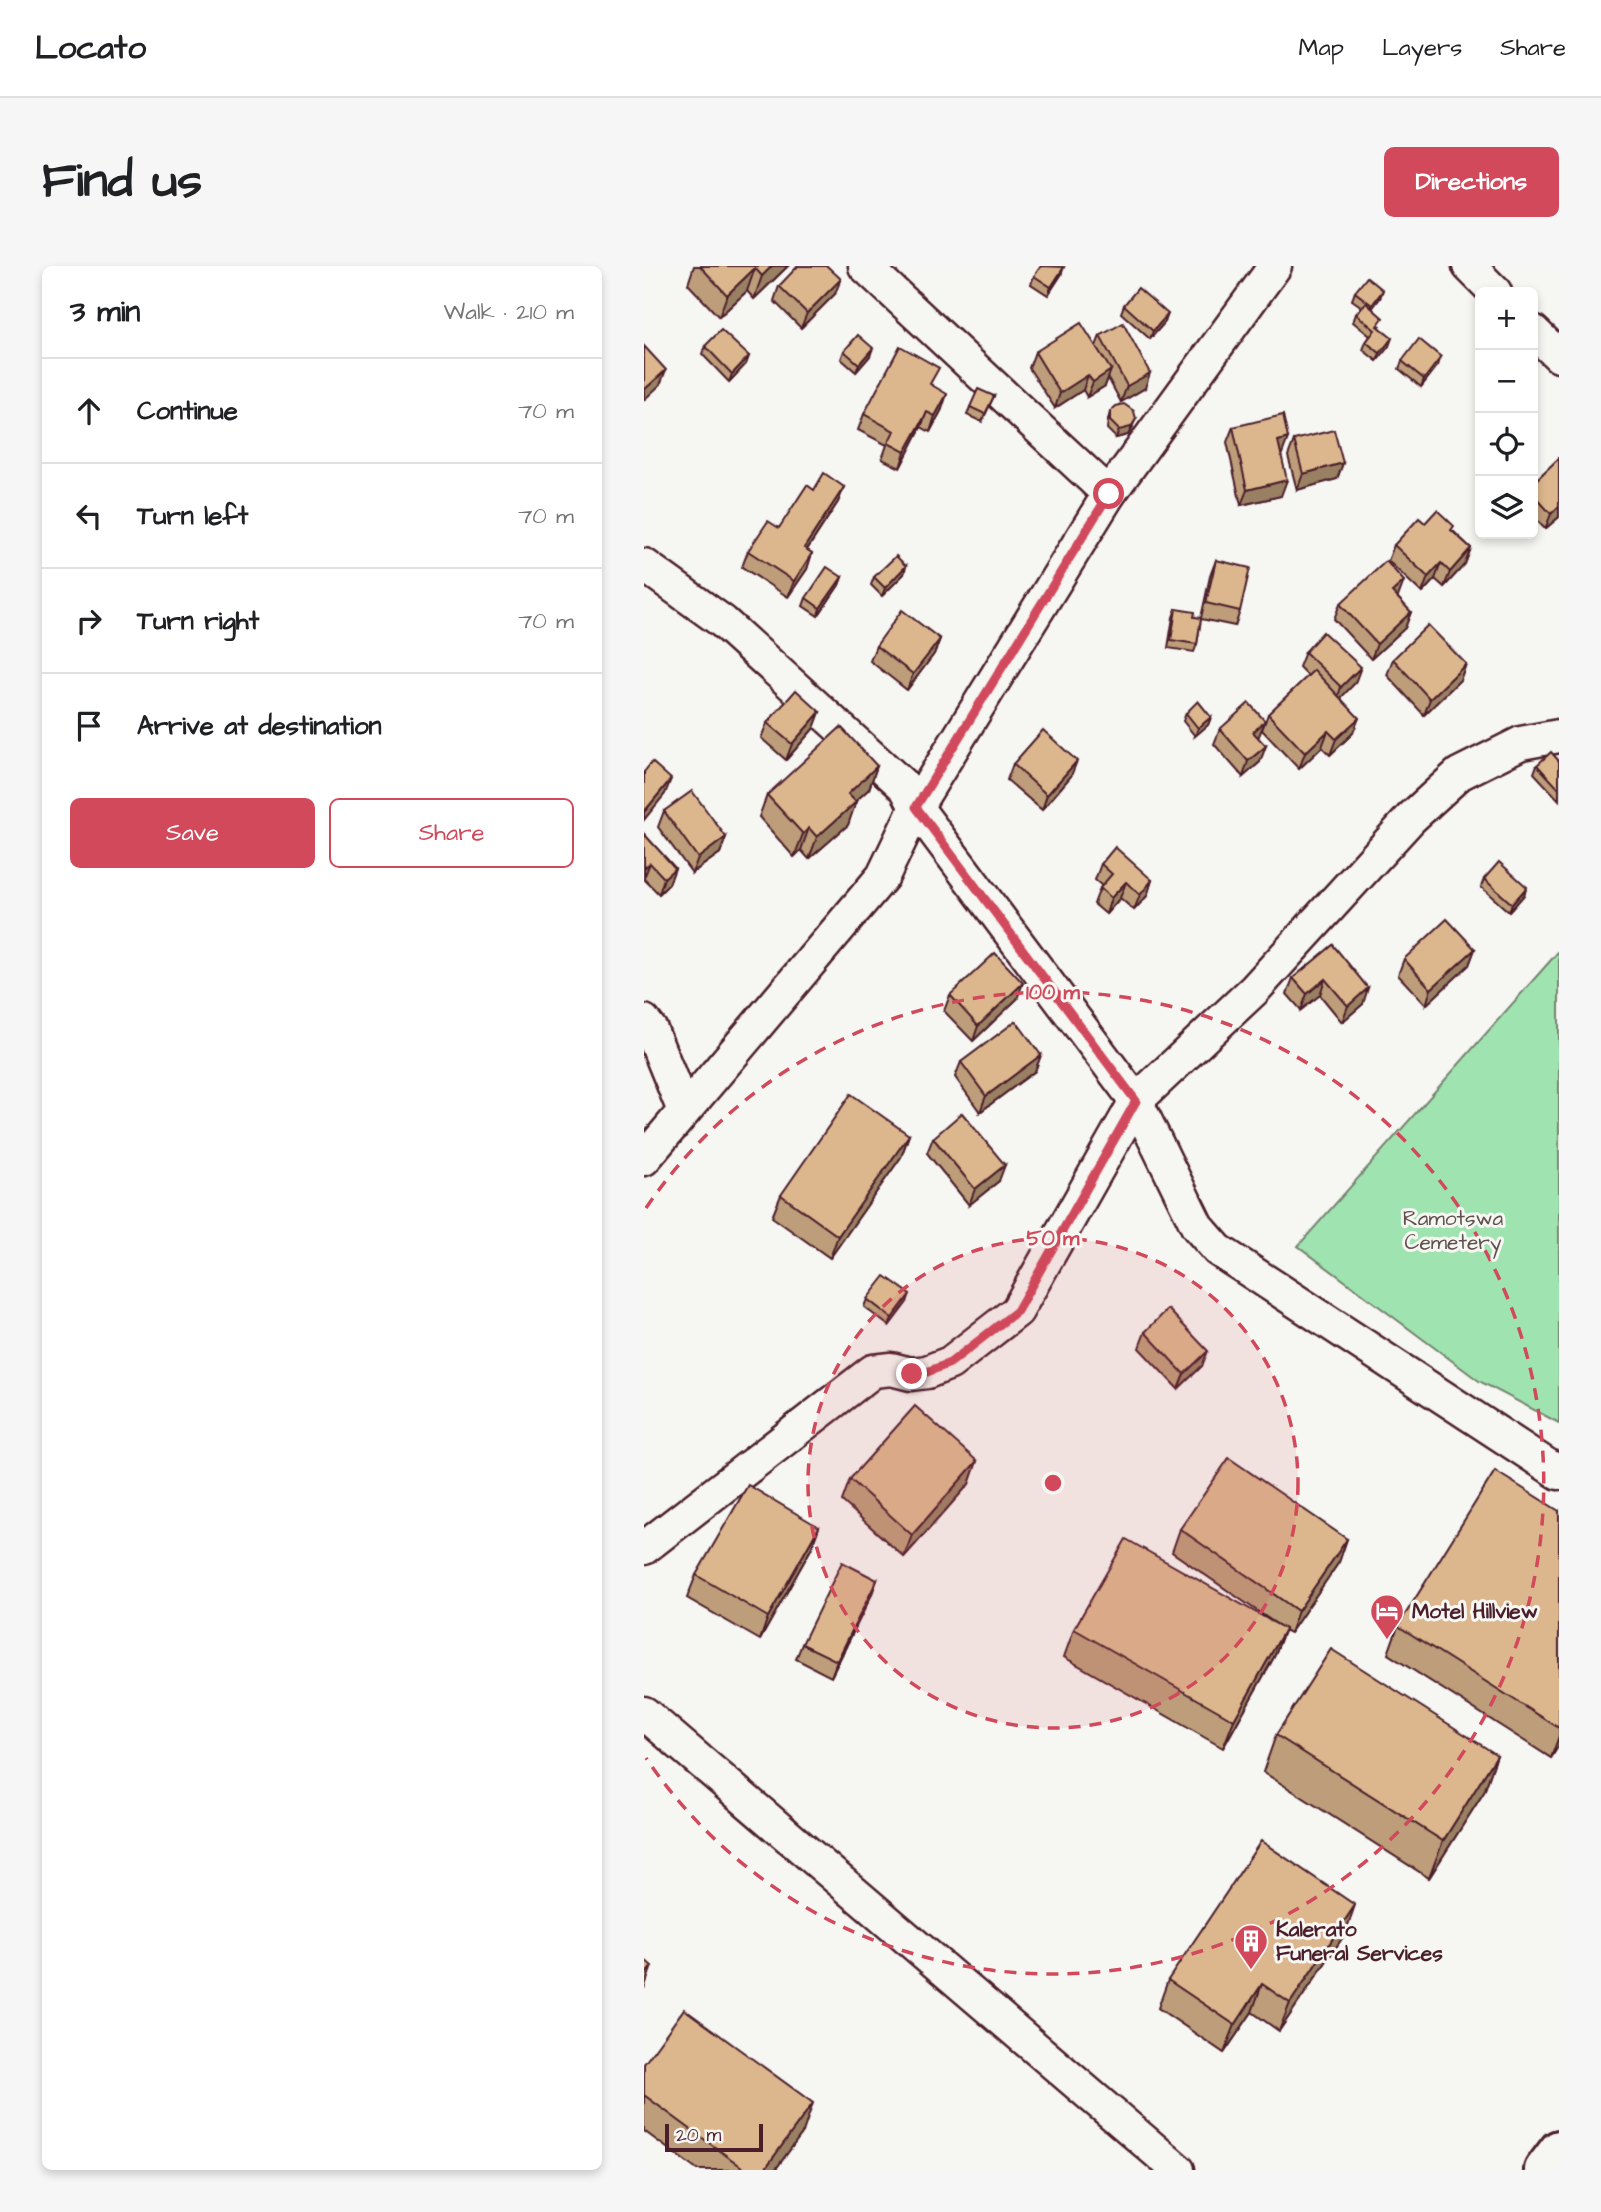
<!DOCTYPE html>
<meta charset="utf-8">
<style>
:root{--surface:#fff;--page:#f6f6f6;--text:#202124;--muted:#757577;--line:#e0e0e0;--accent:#d1495b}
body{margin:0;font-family:"Architects Daughter",sans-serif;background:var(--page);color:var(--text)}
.controls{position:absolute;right:21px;top:21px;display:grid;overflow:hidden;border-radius:10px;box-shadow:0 4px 10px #0003}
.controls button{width:63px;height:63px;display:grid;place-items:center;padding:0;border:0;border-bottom:2px solid var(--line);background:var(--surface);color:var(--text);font:35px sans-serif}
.scale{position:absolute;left:21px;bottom:18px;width:98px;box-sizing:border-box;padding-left:7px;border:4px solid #4a1f2b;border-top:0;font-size:19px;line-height:24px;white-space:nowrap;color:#4a1f2b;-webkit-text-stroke:5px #f6f6f2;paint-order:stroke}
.stop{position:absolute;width:21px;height:21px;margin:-16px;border:5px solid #d1495b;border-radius:50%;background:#fff}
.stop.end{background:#d1495b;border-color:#fff;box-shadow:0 2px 7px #0008}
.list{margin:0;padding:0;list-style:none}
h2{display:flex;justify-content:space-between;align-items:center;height:91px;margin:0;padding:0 28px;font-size:30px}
h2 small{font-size:23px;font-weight:400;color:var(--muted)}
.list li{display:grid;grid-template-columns:46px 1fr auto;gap:21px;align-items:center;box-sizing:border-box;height:105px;padding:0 28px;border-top:2px solid var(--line)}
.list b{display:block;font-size:26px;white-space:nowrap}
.list em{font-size:23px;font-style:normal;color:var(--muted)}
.actions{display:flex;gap:14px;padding:21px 28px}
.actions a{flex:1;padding:16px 0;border:2px solid var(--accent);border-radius:10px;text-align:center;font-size:24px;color:var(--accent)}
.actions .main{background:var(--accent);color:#fff}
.icon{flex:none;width:38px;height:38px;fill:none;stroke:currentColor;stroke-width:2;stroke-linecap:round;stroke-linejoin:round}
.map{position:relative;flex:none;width:915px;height:1904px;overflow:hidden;border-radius:10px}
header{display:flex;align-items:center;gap:42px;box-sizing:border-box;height:98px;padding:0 35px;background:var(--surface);border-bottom:2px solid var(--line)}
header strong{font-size:33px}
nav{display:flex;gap:38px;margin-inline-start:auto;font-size:24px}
.intro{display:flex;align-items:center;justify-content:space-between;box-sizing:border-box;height:168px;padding:0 42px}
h1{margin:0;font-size:49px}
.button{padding:18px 32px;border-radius:10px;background:var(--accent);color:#fff;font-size:24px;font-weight:700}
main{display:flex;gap:42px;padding:0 42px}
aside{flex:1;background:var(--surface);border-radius:10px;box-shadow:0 4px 10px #0003}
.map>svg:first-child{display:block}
.green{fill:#9fe4b0;stroke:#74826e;stroke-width:2}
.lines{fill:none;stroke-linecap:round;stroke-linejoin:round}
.minor-casing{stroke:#4a1f2b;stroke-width:37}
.secondary-casing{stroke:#4a1f2b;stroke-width:44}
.minor{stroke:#f6f6f2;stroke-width:32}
.secondary{stroke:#f6f6f2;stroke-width:38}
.wall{fill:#bd9d7a;stroke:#4a1f2b;stroke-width:2}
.shaded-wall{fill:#9a8063;stroke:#4a1f2b;stroke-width:2}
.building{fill:#dcb78e;stroke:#4a1f2b;stroke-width:2}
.route{stroke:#d1495b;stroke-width:9}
.ring{fill:none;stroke:#d1495b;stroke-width:3.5;stroke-dasharray:12 9}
.labels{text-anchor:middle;stroke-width:6;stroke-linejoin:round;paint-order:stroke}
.park-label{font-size:21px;fill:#5f504c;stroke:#f6f6f2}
.poi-label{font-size:21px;font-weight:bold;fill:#4a1f2b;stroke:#f6f6f2;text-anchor:start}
.centre{fill:#d1495b;stroke:#f6f6f2;stroke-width:3.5}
.ring-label{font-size:21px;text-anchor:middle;font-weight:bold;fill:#d1495b;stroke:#f6f6f2;stroke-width:6;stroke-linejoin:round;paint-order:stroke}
</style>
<header>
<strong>Locato</strong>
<nav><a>Map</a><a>Layers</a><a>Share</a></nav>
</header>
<div class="intro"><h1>Find us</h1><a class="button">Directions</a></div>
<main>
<aside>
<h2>3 min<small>Walk · 210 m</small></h2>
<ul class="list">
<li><svg class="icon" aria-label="ahead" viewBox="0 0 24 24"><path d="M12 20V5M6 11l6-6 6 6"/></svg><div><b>Continue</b></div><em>70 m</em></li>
<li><svg class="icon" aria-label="left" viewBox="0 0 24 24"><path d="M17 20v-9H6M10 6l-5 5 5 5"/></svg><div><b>Turn left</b></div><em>70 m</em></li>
<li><svg class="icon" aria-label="right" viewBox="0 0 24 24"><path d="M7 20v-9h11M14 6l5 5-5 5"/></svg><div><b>Turn right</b></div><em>70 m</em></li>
<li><svg class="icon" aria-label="arrive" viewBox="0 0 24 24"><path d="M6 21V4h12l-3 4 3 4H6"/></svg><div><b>Arrive at destination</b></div></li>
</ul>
<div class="actions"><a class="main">Save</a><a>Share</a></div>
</aside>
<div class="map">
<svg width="915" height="1904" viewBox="0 0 915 1904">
<rect width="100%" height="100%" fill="#f6f6f2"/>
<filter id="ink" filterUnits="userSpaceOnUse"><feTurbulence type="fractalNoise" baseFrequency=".0143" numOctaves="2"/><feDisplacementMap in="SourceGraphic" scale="14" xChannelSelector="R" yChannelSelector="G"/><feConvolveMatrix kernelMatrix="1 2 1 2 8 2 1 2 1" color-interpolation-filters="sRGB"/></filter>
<g filter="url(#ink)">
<polygon class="green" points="915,685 915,1157 835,1115 654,980"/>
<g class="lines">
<g class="minor-casing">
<g id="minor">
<polyline points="221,0 465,228"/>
<polyline points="825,0 851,26"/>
<polyline points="889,65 915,90"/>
<polyline points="0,299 79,356 262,522 272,541 492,835 553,960 574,984 915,1207"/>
<polyline points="0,755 7,764 40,845"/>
<polyline points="0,893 239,610 272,541 465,228 631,0"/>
<polyline points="0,1282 229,1105 247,1103 267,1108 283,1106 306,1097 373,1045 492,835 610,724 767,552 815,508 877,477 915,470"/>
<polyline points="0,1447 534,1904"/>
</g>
</g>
<g class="secondary-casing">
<polyline id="secondary" points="900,1904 915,1884"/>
</g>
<use href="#minor" class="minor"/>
<use href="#secondary" class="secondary"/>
</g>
<g class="wall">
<polygon points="50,0 144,0 110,33 103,25 75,51 44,18"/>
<polygon points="417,9 404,29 387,18 390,10"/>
<polygon points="135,20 191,28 157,62 130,35"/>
<polygon points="711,26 736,32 728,42 736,60 735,61 745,80 733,95 719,84 722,76 726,70 709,56 712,48 718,41 708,34"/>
<polygon points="480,39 521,56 506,73 477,47"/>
<polygon points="456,70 501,122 477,136 464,112 461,120 443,131 439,124 411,142 385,102 391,86 452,80"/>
<polygon points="61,80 105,90 102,98 85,116 58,88"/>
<polygon points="200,85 226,90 212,106 197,93"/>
<polygon points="758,95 794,99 777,121 755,103"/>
<polygon points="288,119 298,143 286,166 277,161 256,202 238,193 243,179 214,164 220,148"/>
<polygon points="350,130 338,156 323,149 326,141"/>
<polygon points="466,146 489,161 484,169 472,172 463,163 464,154"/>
<polygon points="589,161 638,188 637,188 637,230 597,239 583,176"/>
<polygon points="650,174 699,197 693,213 653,224 644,190"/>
<polygon points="915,192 915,251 901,263 889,250 889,217"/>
<polygon points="200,221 194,236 163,284 168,287 163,303 144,331 98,301 104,285 135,262 170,224"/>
<polygon points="781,257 809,265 827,282 821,298 800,321 791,313 778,327 744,295 750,279"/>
<polygon points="572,294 596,345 591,360 557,353 553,378 550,386 524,382 529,351 532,343 550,351 557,352 566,310"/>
<polygon points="262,300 260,308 238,330 227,319 230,311"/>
<polygon points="198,311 195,319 174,350 159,340 162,332"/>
<polygon points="754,332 767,346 761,362 727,393 690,353 696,338"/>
<polygon points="296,373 290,388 263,424 226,395 232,380"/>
<polygon points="661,386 711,417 696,432 709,467 686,489 678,481 655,503 618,464 624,448 664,410 655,401"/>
<polygon points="749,393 822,398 816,414 780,449 743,409"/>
<polygon points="176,446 170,462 142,494 117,472 123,457"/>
<polygon points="542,447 567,451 564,459 551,470 539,455"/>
<polygon points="621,455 614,471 616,496 599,511 570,478 576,463"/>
<polygon points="915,495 915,534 890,507 893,499"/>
<polygon points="369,498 427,510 398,544 363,514"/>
<polygon points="233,500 225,523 211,536 204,559 165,593 157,584 150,591 115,551 123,529"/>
<polygon points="20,545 82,571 76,587 48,607 14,561"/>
<polygon points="0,568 31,602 25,618 15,628 0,613"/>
<polygon points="457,598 508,614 503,630 490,644 476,632 462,648 450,638 456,622 458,620 451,614"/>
<polygon points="840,613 880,629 865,646 837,621"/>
<polygon points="689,679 719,738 698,756 676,729 657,744 643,728 649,712"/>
<polygon points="831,683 825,699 782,739 754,709 760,693"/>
<polygon points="306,729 373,733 329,775 300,745"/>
<polygon points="397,789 391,805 336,846 311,811 317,796"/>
<polygon points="265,869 257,891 186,992 128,951 137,929"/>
<polygon points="289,872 355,915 325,939 283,887"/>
<polygon points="223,1033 263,1036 245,1060 220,1041"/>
<polygon points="501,1066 558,1100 534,1123 495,1082"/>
<polygon points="333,1195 325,1218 260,1291 198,1235 206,1213"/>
<polygon points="915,1245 915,1479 907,1492 744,1388 754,1360"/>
<polygon points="175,1261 167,1283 116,1374 43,1332 52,1309"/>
<polygon points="536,1263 703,1273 695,1296 646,1367 640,1364 630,1391 579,1482 420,1391 430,1363 635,1360 528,1286"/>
<polygon points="233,1314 227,1330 187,1411 152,1393 158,1378"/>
<polygon points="632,1469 853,1489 840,1526 785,1612 619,1506"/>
<polygon points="701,1668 635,1765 608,1746 580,1787 514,1742 524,1714"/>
<polygon points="0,1798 159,1866 131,1904 53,1904 0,1865"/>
</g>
<g class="shaded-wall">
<polygon points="128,0 144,0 110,33 118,10"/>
<polygon points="420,1 417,9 404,29 407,21"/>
<polygon points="111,2 103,25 75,51 83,29"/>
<polygon points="197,13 191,28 157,62 163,47"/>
<polygon points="739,24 736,32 725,47 728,39"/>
<polygon points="524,48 521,56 506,73 509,65"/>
<polygon points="748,72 745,80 733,95 736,87"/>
<polygon points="229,82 226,90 212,106 215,98"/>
<polygon points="105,90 102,98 85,116 88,108"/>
<polygon points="797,91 794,99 777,121 780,113"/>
<polygon points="22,104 16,119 0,134 0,124"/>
<polygon points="467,104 461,120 443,131 449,116"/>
<polygon points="506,107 501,122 477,136 483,120"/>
<polygon points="444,109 439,124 411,142 416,127"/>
<polygon points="303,128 298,143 286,166 291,150"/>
<polygon points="283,146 277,161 256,202 261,186"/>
<polygon points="492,153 484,169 472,172 475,164"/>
<polygon points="644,172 638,188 628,190 634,175"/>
<polygon points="699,197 693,213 653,224 659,208"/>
<polygon points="643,214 637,230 597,239 603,224"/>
<polygon points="200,221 194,236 154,297 160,282"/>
<polygon points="915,240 915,251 901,263 907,248"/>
<polygon points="827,282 821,298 800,321 806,306"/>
<polygon points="168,287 163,303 144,331 150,315"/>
<polygon points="797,297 791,313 778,327 784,311"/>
<polygon points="262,300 260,308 238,330 241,322"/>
<polygon points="198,311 195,319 174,350 176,342"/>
<polygon points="760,315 754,331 743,342 748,326"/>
<polygon points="767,346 761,362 727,393 733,378"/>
<polygon points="296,373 290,388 263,424 269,408"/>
<polygon points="822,398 816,414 780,449 786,433"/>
<polygon points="717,401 711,417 692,437 697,421"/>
<polygon points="176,446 170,462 142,494 148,478"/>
<polygon points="567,451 564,459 551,470 554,462"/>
<polygon points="715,452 709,467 686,489 692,473"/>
<polygon points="621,455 615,470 603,481 609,466"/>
<polygon points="684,465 678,481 655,503 661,487"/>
<polygon points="622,480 616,496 599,511 604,495"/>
<polygon points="433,495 427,510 398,544 403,529"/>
<polygon points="233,500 225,523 195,550 204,528"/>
<polygon points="27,513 21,528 0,554 0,546"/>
<polygon points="212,536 204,559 165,593 173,571"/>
<polygon points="165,562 157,584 150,591 159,568"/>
<polygon points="82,571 76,587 48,607 54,592"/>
<polygon points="6,597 0,612 0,613 0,602"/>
<polygon points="31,602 25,618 15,628 20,612"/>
<polygon points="508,614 503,630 490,644 496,629"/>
<polygon points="482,616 476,632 462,648 467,632"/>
<polygon points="883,621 880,629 865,646 868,638"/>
<polygon points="831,683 825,699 782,739 787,723"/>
<polygon points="681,713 676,729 657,744 663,728"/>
<polygon points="379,717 373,733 329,775 334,760"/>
<polygon points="724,722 719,738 698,756 704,740"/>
<polygon points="397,789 391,805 336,846 342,830"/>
<polygon points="265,869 257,891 186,992 194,970"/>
<polygon points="361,899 355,915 325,939 331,923"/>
<polygon points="266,1028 263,1036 245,1060 248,1052"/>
<polygon points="564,1085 558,1100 534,1123 540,1108"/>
<polygon points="333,1195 325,1218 260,1291 268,1269"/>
<polygon points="175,1261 167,1283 116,1374 124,1351"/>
<polygon points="703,1273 695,1296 646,1367 654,1345"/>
<polygon points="233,1314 227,1330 187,1411 193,1395"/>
<polygon points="641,1363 630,1391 579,1482 590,1454"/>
<polygon points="915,1470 915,1479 907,1492"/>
<polygon points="853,1489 840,1526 785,1612 799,1575"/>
<polygon points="711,1639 701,1668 635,1765 646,1737"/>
<polygon points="8,1700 0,1723 0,1710"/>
<polygon points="618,1718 608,1746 580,1787 591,1759"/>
<polygon points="169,1837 159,1866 131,1904 120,1904"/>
</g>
<g class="building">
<polygon points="56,0 128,0 118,10 111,2 83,29"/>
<polygon points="154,0 183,0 197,13 163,47 135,20"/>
<polygon points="397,0 420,1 407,21 390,10"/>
<polygon points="723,11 739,24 728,39 711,26"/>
<polygon points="494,22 524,48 509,65 480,39"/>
<polygon points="722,37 739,52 733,60 748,72 736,87 722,76 731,64 712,48"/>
<polygon points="437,57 467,104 449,116 444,109 416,127 391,86"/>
<polygon points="479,57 506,107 483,120 456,70"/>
<polygon points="77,64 105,90 88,108 61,80"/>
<polygon points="214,69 229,82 215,98 200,85"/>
<polygon points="775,73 797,91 780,113 758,95"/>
<polygon points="0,80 22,104 0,124"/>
<polygon points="256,80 295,102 286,118 303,128 291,150 283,146 261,186 244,177 250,165 220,148"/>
<polygon points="334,123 350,130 341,148 326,141"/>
<polygon points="480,138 490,145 492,153 487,161 475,164 466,155 466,146 472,140"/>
<polygon points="639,149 644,172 634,175 643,214 603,224 589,161"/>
<polygon points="690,164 699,197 659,208 650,174"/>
<polygon points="915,192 915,240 907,248 889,228 889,217"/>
<polygon points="180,207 200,221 160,282 168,287 150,315 104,285 124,255 135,262 163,219 170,224"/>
<polygon points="793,244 810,260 807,264 827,282 806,306 797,297 784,311 750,279 775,252 781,257"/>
<polygon points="252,290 262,300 241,322 230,311"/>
<polygon points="572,294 606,302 596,345 562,337"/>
<polygon points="742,295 760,315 748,326 767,346 733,378 696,338"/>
<polygon points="183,301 198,311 176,342 162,332"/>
<polygon points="532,343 551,346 550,351 557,352 553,378 527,374"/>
<polygon points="258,344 296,373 269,408 232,380"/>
<polygon points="784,359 822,398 786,433 749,393"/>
<polygon points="679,366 717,401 697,421 661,386"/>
<polygon points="670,404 715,452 692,473 684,465 661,487 624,448"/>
<polygon points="152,424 176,446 148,478 123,457"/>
<polygon points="554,435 567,451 554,462 542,447"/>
<polygon points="605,437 621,455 609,466 622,480 604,495 576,463"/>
<polygon points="197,461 233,500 204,528 212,536 173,571 165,562 159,568 123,529"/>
<polygon points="399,464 433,495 403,529 369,498"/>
<polygon points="907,486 915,495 915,523 893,499"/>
<polygon points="8,496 27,513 0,546 0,506"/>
<polygon points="48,525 82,571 54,592 20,545"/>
<polygon points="0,568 31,602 20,612 6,597 0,602"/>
<polygon points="471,581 508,614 496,629 482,616 467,632 456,622 468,608 457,598"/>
<polygon points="855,596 883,621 868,638 840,613"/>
<polygon points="803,653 831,683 787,723 760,693"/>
<polygon points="689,679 724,722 704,740 681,713 663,728 649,712"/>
<polygon points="351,687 379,717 334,760 306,729"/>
<polygon points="372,755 397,789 342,830 317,796"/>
<polygon points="207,828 265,869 194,970 137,929"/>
<polygon points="318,847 361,899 331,923 289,872"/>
<polygon points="241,1010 266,1028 248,1052 223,1033"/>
<polygon points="524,1043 564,1085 540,1108 501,1066"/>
<polygon points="271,1140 333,1195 268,1269 206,1213"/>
<polygon points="585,1192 703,1273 654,1345 536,1263"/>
<polygon points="851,1205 915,1245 915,1462 754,1360"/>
<polygon points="104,1219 175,1261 124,1351 52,1309"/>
<polygon points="482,1273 641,1363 590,1454 430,1363"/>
<polygon points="198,1296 233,1314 193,1395 158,1378"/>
<polygon points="687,1383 853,1489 799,1575 632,1469"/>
<polygon points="617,1575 711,1639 646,1737 618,1718 591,1759 524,1714"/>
<polygon points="0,1693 8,1700 0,1710"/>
<polygon points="40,1743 169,1837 120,1904 102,1904 0,1829 0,1798"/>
</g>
</g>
<g class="lines" filter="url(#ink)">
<polyline class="route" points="268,1108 283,1106 306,1097 373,1045 492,835 272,541 465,228"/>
</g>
<circle cx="409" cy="1217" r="245" fill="#d1495b" fill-opacity=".12"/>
<g class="ring">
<circle cx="409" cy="1217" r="245"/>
<path d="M2 942A491 491 0 1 1 2 1492"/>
</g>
<defs>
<g id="hotel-pin" transform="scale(1.75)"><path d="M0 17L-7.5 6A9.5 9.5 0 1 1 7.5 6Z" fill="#d1495b" stroke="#f6f6f2"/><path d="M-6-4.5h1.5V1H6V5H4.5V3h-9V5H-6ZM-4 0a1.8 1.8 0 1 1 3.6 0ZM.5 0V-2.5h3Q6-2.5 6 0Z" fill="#fff"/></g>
<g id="building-pin" transform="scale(1.75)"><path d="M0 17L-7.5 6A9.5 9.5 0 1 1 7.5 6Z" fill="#d1495b" stroke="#f6f6f2"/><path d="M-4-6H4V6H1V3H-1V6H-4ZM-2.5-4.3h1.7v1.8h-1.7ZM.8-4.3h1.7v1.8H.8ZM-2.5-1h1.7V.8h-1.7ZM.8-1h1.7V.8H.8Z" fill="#fff"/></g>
</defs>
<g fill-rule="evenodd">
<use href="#hotel-pin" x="743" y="1345"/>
<use href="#building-pin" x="607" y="1675"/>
</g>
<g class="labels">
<g class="park-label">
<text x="809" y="959">Ramotswa<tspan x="809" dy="24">Cemetery</tspan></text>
</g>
<g class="poi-label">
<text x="768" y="1352">Motel Hillview</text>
<text x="632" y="1670">Kalerato<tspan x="632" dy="24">Funeral Services</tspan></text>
</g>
</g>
<circle cx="409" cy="1217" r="10" class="centre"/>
<g class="ring-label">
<text x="409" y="733">100 m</text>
<text x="409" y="979">50 m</text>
</g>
</svg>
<div class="controls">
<button>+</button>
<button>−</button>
<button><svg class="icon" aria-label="locate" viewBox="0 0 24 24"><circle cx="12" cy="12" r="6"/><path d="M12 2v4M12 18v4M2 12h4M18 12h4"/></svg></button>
<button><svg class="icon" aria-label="layers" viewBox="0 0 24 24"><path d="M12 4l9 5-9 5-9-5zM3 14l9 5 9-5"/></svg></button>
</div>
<div class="scale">20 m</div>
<div class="stop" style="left:465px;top:228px"></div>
<div class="stop end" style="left:268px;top:1108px"></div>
</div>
</main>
